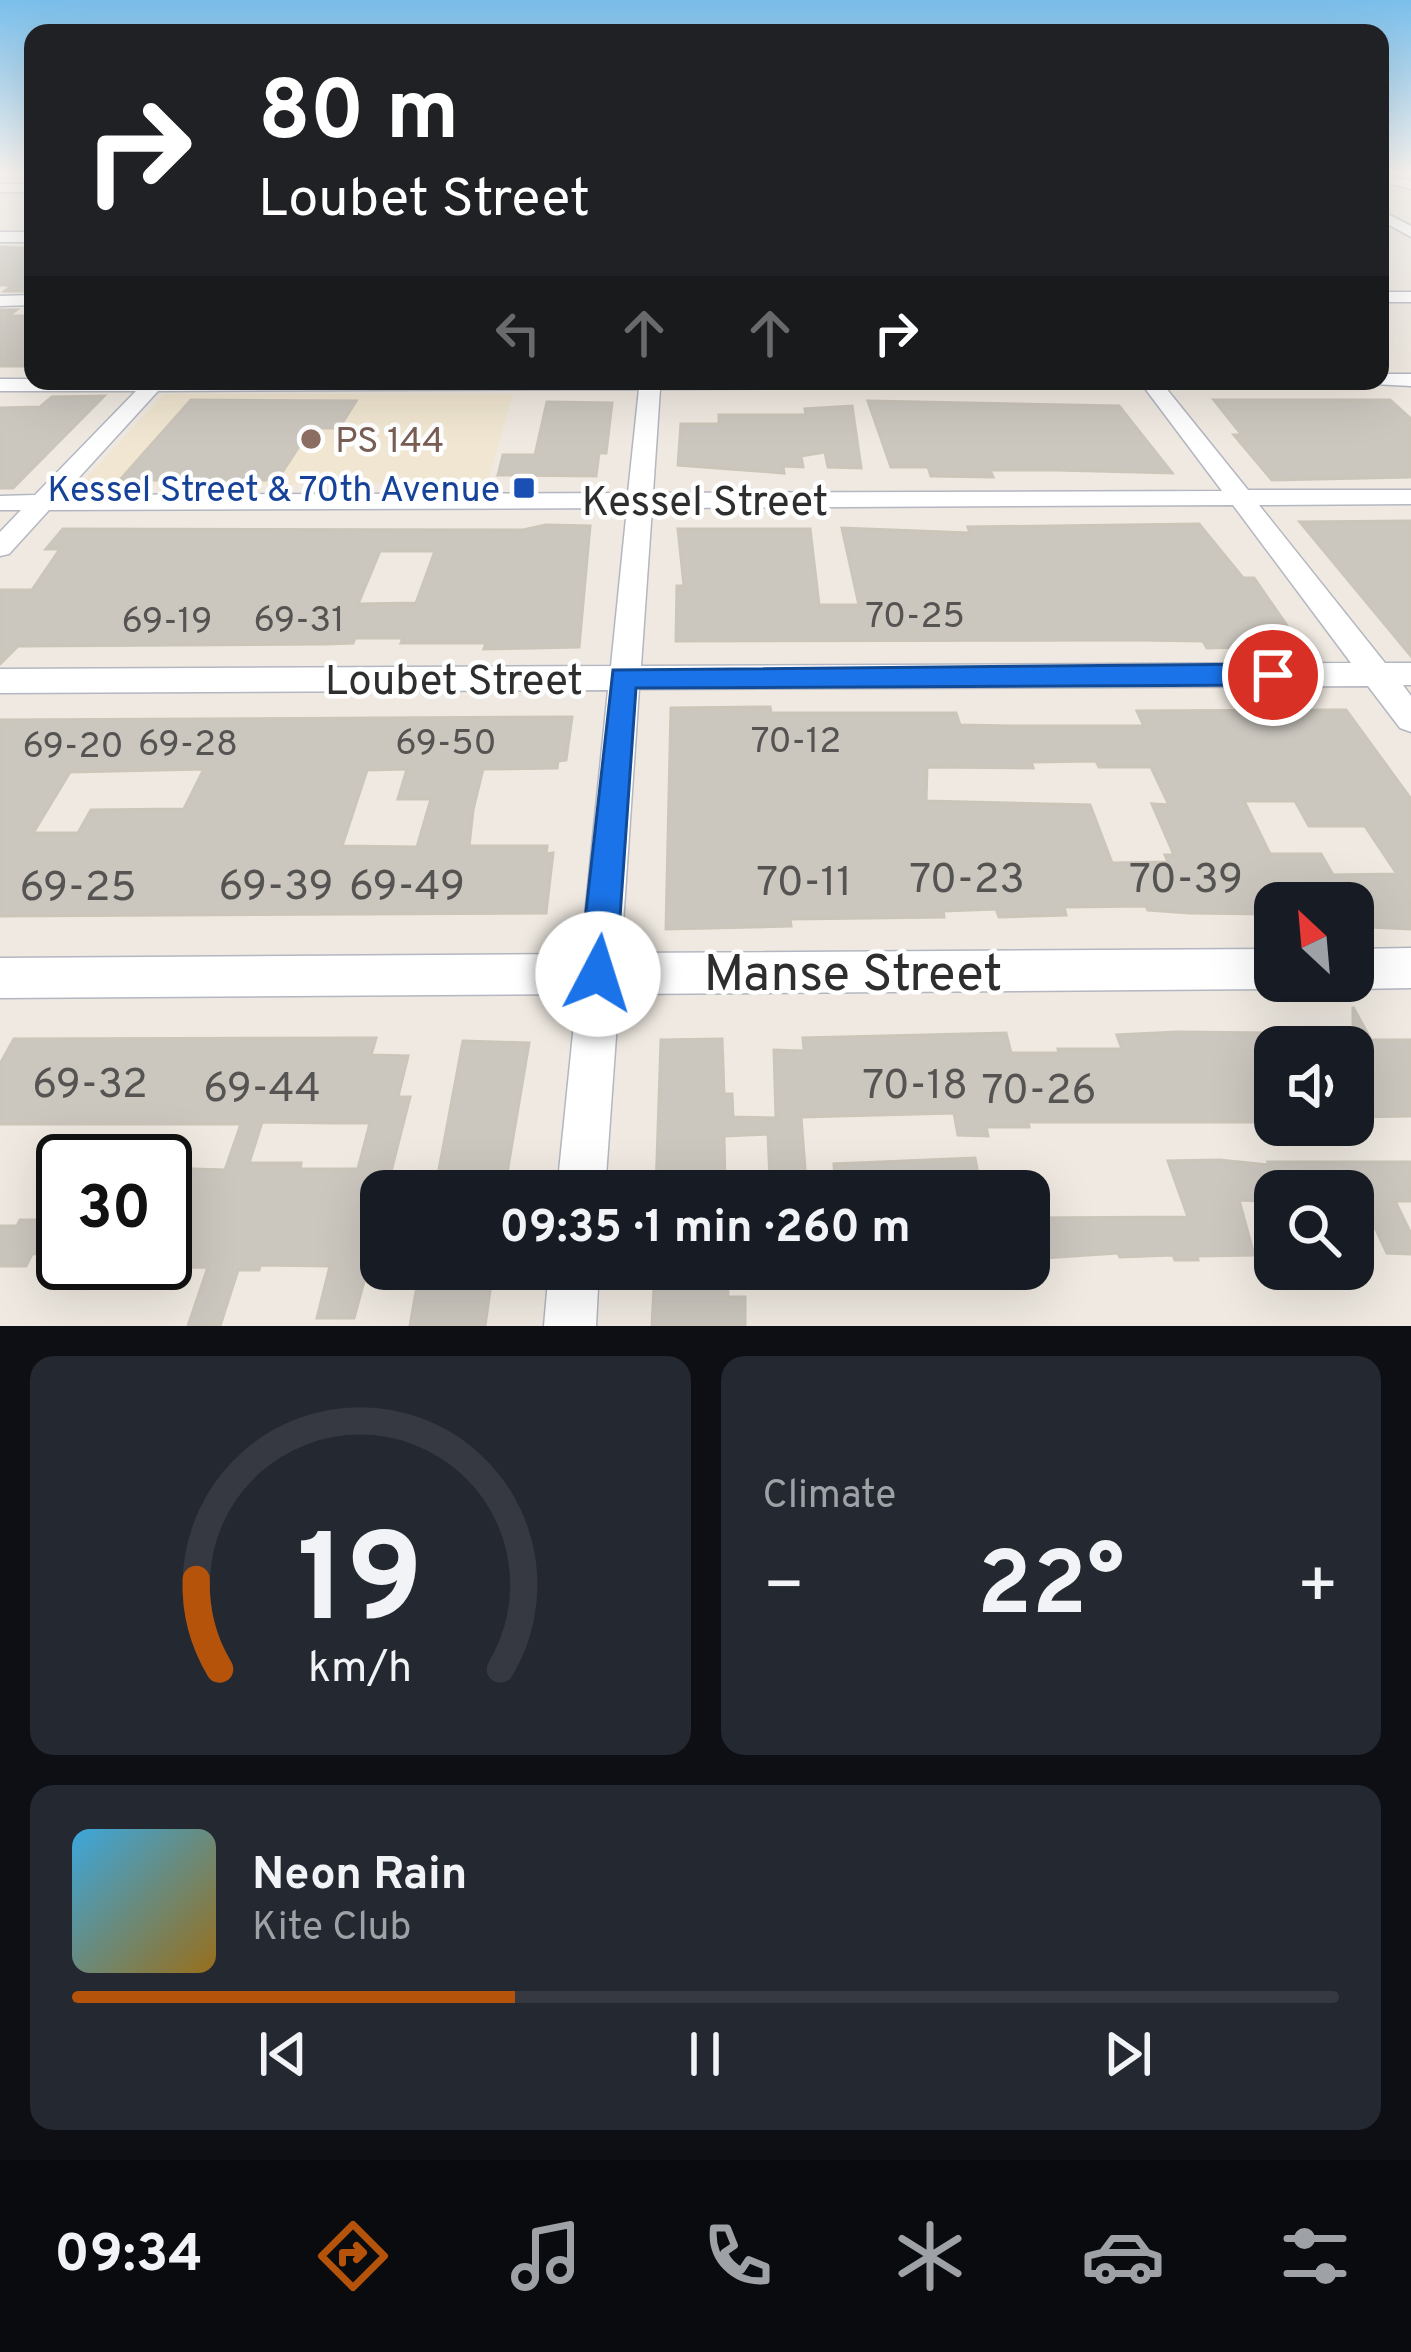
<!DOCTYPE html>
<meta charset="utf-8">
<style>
:root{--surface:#171b24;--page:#242831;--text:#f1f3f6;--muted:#9ea1a6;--line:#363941;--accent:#b45309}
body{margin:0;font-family:Overpass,sans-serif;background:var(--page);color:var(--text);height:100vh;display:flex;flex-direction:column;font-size:45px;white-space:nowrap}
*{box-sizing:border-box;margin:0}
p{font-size:39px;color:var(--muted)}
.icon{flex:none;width:66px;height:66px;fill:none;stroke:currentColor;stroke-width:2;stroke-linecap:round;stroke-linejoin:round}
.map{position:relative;height:1326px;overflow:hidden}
.sheet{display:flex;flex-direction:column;gap:30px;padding:30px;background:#0d0f14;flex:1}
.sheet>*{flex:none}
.banner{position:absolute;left:24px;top:24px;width:1365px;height:366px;border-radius:24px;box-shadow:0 12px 48px #0002;background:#202124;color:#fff;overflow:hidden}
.needle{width:78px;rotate:334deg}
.buttons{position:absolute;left:1254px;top:882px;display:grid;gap:24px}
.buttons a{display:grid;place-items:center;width:120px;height:120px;border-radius:24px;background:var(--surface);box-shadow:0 12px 48px #0002;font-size:60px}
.speed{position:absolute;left:36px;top:1134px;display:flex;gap:24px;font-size:60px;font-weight:700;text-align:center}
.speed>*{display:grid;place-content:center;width:156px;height:156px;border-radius:50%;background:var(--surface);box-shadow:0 12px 48px #0002;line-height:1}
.speed .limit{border:6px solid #111;border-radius:18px;background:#fff;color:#111}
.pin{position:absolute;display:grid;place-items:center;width:102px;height:102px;color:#fff;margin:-51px;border:6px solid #fff;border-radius:50%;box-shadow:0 3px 12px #0007}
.me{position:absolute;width:132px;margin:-66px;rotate:5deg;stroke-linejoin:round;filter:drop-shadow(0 0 9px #0008)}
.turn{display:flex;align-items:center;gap:42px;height:252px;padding:0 36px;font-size:54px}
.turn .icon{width:156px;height:156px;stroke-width:2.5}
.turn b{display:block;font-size:84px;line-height:102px}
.lanes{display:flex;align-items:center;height:114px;padding:0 36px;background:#0003;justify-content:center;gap:60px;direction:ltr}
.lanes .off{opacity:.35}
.big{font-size:90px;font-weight:700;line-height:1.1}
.sheet .card{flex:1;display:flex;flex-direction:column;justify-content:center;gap:18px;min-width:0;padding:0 42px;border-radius:24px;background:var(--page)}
.sheet .dial{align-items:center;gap:0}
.dial svg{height:312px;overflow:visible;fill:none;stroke:var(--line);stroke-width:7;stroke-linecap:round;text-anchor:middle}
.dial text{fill:var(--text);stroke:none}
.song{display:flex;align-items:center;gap:36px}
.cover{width:144px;height:144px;border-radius:18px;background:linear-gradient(135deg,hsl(200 70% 55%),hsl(40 70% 35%))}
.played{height:12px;border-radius:6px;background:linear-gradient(90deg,var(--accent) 35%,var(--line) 35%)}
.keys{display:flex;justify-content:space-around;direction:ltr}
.heat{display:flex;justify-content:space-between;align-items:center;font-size:66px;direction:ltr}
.sheet .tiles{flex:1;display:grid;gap:30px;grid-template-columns:1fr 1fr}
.card:last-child{grid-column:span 2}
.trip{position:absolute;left:360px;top:1170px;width:690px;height:120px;border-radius:24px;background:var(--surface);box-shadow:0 12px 48px #0002;font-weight:700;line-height:120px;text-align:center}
.menu{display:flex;height:192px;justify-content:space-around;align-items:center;background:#090b0e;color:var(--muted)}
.menu .icon{width:84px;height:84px}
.menu .current{color:var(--accent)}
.menu b{font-size:54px;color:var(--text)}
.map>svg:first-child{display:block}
</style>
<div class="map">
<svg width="1411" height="1326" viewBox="0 0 1411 1326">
<rect width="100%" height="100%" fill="#efe9e1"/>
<path fill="#f0e6d1" d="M164 394H513L487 484 80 485Z"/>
<path fill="#cbc7bf" stroke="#cbc5ba" stroke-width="3" fill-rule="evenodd" d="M0 247 33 249V291H5L13 285H0Z
M0 310H16L8 316H33V366H0Z
M104 396 13 488H0V408L40 407 52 397Z
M191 400 356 401 339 428H311L277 480H120Z
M1214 400H1390L1411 419V477L1272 480 1234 435H1242Z
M868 401 1119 406 1172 473 1056 470H990L993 477 931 476 928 467H891Z
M547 402 612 403 606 453H599L596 476 498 475 503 455H535Z
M852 406 861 468 828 467 825 452 801 456 803 467 783 466 784 473 678 465 681 424H719V415H806L805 409Z
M1411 521V656L1300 522Z
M1199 524 1243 578H1254L1301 646 1207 648 1203 641 1140 640 676 641 677 586H684L678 529H810L819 605H859L842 528 970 533 968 527Z
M546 525 590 526 579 647 484 649 486 643H401L403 638H355L353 643 325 644 18 646 0 664V590H32L60 549H46L63 529 523 530ZM380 551H435L416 603 358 604Z
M770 707 771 713H956L960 725 1012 726H1144L1137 711 1346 710 1411 799V929L1369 927 1362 914H1353V903H1265L1271 914 1190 913 1148 910 1146 906 1064 907 1066 915 999 917 996 909 943 911 944 917 790 919 791 926 666 929 671 708ZM1096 761 1099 767H1151L1169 805 1152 804 1174 855H1165L1168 862 1112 863 1090 805 926 801 927 767 1033 768 1031 762ZM1244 801H1295L1309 826H1365L1397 874 1333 875 1321 854H1270Z
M572 717 566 760 558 761 557 768 483 769 473 810 469 846H547L546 854 553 853 546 913 0 916V720ZM204 769 184 809 91 810 78 833H33L70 772ZM407 769 398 799H431L417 847 342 846 367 770Z
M1353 1007 1371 1040H1411V1116L1353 1117Z
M1177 1032 1275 1033V1122H1028L1029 1127H986L988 1136 958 1135 954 1113 801 1117 806 1181H770L768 1134 724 1136 725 1191H656L661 1040 722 1039 724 1094H732L733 1117 776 1118 774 1050 804 1051 803 1038 1006 1033 1011 1053H1059L1058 1049H1122L1117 1035Z
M376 1038 371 1055 408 1056 398 1097H410L386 1191H381V1219L354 1318H317L330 1266 260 1265 259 1270H238L220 1326H188L208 1267 165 1268V1168L225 1170 241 1124H0V1064L14 1039ZM262 1122 337 1123H370L358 1169H300L301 1163H249Z
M463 1041 529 1043 504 1191H435Z
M975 1158 981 1191H836L834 1164Z
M1219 1160 1269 1165 1268 1162H1411V1201H1395L1411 1234V1254L1387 1253 1365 1206H1353V1191H1275V1202L1239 1200 1254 1255 1197 1256 1198 1260H1175L1173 1255 1120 1257 1118 1253 1029 1259V1218L1188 1217 1168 1161Z
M63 1183V1233L54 1253 32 1254 26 1266H0V1226H17L20 1220H46Z
M420 1269H493L485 1326H410Z
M655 1269H727L728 1297H745V1326H652Z"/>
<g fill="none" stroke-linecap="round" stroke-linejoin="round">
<g stroke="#b4b7c1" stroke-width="3">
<path id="street" d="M1380 174 1411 181V189L1380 181Z
M0 184H33V192H0Z
M1380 210 1411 226V237L1380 220Z
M0 232H33V242H0Z
M1380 292H1411V302H1380Z
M33 295V305L0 306V296Z
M1380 374H1411V386L1373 384 1371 381H1380Z
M0 379 1211 381 1201 387H1165L1248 490H1411V504L1259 505 1385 663H1411V685H1403L1411 696V732L1400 728 1368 686 639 689 621 953 1275 949V981H1290L1275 989 619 994 605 1191H557L577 994 0 998V958L581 954 608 690 0 693V669L611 666 627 508 49 510 9 554 0 556V532L21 510H0V496L35 495 136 391H0ZM1144 387 1222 491 653 493 660 389ZM639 389 628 493 63 495 158 391ZM1233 505 1351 663 641 666 652 508Z
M1411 948V988L1353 989 1339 983 1353 981V949Z
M549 1269H599L596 1326H544Z"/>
</g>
<use href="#street" fill="#fff" fill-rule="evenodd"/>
</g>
<linearGradient id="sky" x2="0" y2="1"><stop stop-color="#7abfeb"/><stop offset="0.48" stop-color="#f8f5f2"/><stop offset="1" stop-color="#f8f5f2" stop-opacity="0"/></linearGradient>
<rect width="1411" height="359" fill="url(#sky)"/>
<path fill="#1a73e8" stroke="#114b97" stroke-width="3" d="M1273 664 1287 675 1273 685 636 688 616 974 611 987 598 992 585 987 579 974 613 670Z"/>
<circle fill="#8d6e63" stroke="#fff" stroke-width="4.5" cx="311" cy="439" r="12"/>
<rect fill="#1a4fb4" stroke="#fff" stroke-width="4.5" x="512" y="476" width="24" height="24" rx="6"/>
<g text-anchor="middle" stroke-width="9" stroke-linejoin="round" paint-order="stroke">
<g font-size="36" fill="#785e54" stroke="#fff" text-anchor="start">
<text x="335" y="452">PS 144</text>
</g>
<g font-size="36" fill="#164399" stroke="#fff" text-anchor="end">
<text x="500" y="501">Kessel Street &amp; 70th Avenue</text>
</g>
<g font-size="36" fill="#555452">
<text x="915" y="627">70-25</text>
<text x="299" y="631">69-31</text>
<text x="167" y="632">69-19</text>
<text x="796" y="752">70-12</text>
<text x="446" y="754">69-50</text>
<text x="188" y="755">69-28</text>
<text x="73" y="757">69-20</text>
</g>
<g font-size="42" fill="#2e2e2e" stroke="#fff">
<text x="705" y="515">Kessel Street</text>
<text x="454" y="694">Loubet Street</text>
</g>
<g font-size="42" fill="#555452">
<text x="967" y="892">70-23</text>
<text x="1186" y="892">70-39</text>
<text x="804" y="895">70-11</text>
<text x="276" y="899">69-39</text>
<text x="407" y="899">69-49</text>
<text x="78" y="900">69-25</text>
<text x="90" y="1097">69-32</text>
<text x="915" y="1098">70-18</text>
<text x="262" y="1101">69-44</text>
<text x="1039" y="1103">70-26</text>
</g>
<g font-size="51" fill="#2e2e2e" stroke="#fff">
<text x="853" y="990">Manse Street</text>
</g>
</g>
</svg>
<div class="buttons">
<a><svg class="needle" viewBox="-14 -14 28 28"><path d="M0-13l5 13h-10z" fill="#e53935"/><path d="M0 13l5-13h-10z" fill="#9ea1a6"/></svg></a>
<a><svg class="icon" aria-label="sound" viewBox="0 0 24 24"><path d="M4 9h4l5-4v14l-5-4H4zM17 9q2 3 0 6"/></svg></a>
<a><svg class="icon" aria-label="search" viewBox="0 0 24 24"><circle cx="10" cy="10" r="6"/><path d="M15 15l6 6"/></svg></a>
</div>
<div class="speed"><div class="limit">30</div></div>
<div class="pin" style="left:1273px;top:675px;background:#d93025"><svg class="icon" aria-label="arrive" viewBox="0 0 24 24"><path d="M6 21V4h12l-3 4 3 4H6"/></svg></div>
<svg class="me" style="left:598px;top:974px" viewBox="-20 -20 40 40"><circle r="19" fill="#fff"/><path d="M0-13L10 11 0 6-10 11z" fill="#1a73e8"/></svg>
<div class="trip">09:35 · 1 min · 260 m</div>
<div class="banner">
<div class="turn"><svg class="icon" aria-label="right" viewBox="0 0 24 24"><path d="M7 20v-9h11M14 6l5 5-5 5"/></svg><div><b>80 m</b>Loubet Street</div></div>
<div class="lanes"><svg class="icon off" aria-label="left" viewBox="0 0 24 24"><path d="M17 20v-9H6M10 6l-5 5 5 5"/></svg><svg class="icon off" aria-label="ahead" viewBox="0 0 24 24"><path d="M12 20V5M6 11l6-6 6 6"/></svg><svg class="icon off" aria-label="ahead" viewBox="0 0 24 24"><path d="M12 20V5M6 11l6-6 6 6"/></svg><svg class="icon" aria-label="right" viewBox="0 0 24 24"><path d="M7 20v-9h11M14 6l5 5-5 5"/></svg></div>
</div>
</div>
<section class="sheet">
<div class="tiles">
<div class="card dial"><svg viewBox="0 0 100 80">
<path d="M14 69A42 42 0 1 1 86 69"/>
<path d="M14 69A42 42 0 0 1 8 46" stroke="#b45309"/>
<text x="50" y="56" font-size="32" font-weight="700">19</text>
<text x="50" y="72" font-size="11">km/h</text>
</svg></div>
<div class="card"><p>Climate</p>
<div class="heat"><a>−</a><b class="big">22°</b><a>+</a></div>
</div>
<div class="card">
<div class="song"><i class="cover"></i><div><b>Neon Rain</b><p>Kite Club</p></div></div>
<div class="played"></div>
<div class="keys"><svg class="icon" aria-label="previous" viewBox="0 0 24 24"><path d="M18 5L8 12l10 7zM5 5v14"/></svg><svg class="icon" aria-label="pause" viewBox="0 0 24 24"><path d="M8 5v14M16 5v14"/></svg><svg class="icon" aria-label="next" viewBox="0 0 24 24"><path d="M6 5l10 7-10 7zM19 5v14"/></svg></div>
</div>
</div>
</section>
<nav class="menu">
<b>09:34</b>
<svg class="icon current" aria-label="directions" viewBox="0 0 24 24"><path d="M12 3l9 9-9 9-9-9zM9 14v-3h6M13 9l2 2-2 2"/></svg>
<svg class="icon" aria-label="music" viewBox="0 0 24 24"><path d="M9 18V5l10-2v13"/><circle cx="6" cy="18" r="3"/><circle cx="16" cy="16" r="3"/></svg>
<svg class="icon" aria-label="phone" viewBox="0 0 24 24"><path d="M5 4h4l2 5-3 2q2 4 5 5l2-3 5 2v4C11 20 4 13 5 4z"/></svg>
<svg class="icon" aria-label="climate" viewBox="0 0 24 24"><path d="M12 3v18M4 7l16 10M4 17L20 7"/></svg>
<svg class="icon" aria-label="car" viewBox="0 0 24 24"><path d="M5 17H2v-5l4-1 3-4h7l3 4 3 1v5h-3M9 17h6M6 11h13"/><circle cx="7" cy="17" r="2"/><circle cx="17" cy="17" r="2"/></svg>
<svg class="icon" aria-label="filters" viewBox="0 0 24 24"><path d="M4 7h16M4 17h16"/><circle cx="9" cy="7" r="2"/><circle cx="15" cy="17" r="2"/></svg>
</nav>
